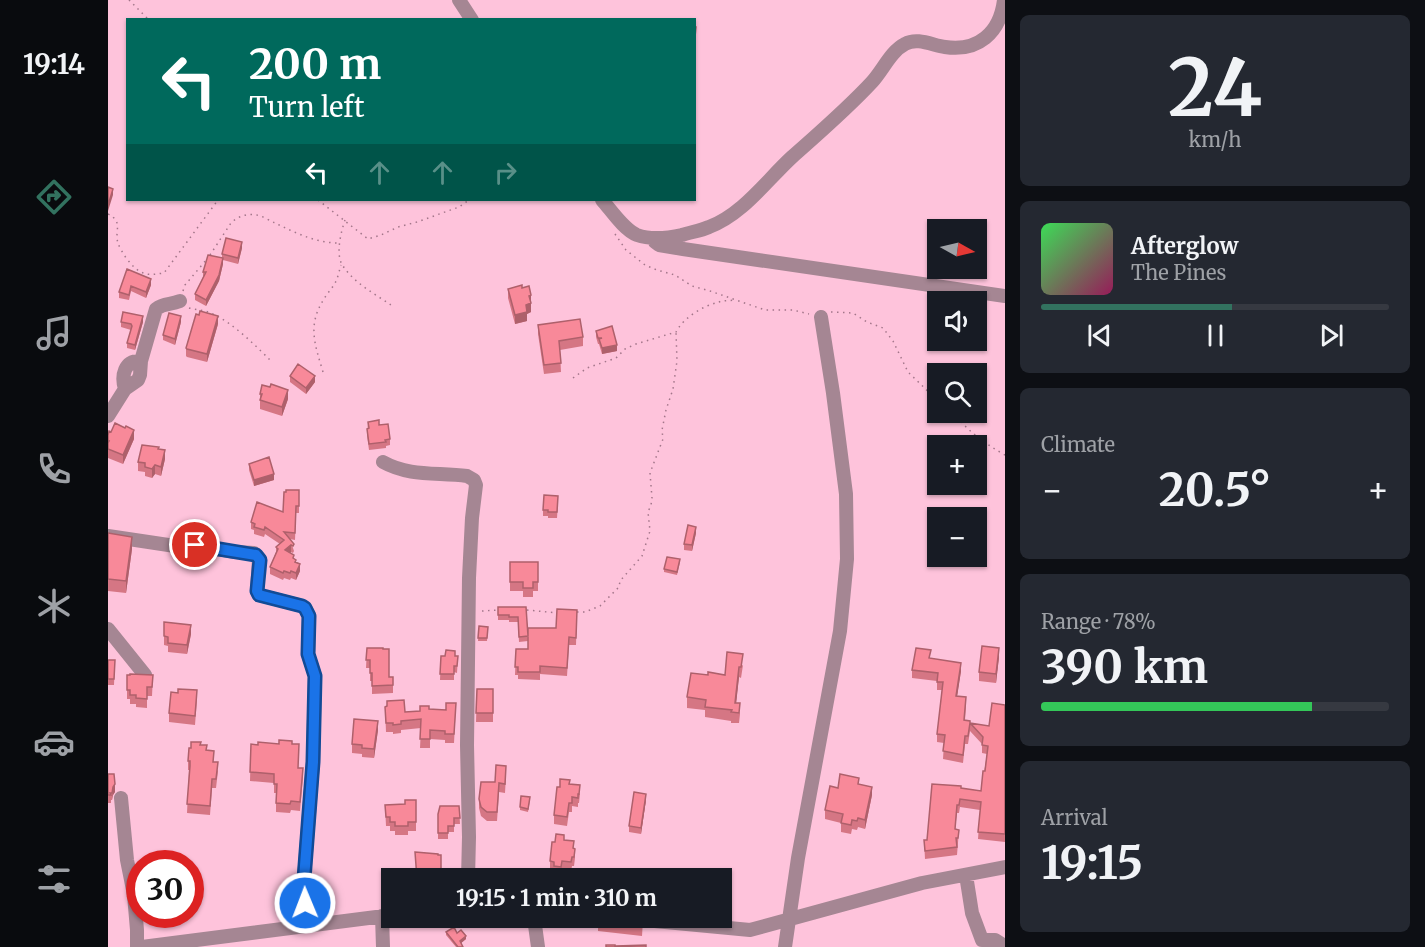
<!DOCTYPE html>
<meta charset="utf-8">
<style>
:root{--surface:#171b24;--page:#242831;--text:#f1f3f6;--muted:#9ea1a6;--line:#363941;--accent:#32725f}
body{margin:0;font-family:Merriweather,serif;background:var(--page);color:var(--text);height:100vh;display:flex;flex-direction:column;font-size:22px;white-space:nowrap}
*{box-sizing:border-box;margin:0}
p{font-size:20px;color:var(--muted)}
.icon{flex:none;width:33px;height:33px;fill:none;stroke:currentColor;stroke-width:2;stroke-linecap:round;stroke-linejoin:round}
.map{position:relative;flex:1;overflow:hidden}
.drawer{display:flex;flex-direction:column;gap:15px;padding:15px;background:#0d0f14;width:420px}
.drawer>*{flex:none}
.banner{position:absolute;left:18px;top:18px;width:570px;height:183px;border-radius:0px;box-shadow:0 2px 4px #0004;background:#00695c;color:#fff;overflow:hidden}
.needle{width:39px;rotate:98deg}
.tools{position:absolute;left:819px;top:219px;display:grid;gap:12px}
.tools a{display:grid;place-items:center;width:60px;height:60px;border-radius:0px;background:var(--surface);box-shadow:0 2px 4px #0004;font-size:30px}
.speed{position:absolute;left:18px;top:850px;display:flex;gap:12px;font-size:30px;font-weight:700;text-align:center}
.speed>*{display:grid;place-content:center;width:78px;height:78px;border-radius:50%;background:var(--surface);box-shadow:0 2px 4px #0004;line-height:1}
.speed .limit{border:9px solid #d22;background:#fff;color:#111}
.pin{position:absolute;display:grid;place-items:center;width:51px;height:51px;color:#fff;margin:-26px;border:3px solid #fff;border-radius:50%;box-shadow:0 2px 6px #0007}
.me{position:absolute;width:66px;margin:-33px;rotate:359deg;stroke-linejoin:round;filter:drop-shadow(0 0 4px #0008)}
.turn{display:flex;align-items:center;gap:21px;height:126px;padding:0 24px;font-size:27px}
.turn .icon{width:78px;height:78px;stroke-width:2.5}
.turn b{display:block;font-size:42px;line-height:51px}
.lanes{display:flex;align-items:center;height:57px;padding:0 24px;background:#0003;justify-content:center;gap:30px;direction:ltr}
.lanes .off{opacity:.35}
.big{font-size:45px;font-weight:700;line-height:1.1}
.drawer .tile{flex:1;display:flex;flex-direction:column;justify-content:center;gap:9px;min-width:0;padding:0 21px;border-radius:9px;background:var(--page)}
.drawer .dial{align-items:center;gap:0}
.dial b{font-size:78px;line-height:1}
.song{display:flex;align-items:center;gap:18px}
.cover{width:72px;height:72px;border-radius:9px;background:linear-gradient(135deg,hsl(130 70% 55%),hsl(330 70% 35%))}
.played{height:6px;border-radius:3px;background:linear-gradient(90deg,var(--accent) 55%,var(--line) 55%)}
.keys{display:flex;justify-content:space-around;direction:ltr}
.heat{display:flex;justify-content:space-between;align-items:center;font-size:33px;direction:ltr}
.charge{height:9px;border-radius:4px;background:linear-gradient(90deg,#34c759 78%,var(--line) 0)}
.trip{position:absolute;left:273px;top:868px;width:351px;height:60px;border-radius:0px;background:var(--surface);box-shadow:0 2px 4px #0004;font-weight:700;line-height:60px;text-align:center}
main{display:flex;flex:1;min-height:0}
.tabs{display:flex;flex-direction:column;width:108px;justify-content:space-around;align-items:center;background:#090b0e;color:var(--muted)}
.tabs .icon{width:42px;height:42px}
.tabs .selected{color:var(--accent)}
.tabs b{font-size:27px;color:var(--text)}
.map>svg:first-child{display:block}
</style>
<main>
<nav class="tabs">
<b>19:14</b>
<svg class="icon selected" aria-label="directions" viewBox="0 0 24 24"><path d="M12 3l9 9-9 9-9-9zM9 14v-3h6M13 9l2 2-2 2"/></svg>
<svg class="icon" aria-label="music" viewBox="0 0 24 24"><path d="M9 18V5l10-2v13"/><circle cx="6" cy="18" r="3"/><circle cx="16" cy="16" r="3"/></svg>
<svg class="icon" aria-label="phone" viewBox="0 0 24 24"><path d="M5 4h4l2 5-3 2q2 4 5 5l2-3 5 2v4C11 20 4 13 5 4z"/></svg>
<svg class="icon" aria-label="climate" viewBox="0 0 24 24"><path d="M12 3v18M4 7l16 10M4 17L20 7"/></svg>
<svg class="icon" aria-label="car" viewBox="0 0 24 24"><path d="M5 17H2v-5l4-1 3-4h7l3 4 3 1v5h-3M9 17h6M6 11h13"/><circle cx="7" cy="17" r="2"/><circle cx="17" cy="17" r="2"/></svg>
<svg class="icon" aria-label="filters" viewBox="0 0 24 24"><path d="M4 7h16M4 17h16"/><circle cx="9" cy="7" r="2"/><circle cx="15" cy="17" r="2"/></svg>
</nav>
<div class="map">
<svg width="897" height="947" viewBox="0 0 897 947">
<rect width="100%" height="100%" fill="#fec3db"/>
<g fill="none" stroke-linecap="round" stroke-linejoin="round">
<path stroke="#a3768a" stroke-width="1.5" stroke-dasharray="1.5 4.5" stroke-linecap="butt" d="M21 0 41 20
M210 200 260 239 273 235 290 227 309 222 351 207 361 200
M0 214C16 222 6 231 10 243 13 252 24 268 33 272 40 276 48 274 56 273L110 200
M237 220C233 232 227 255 235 266 246 283 267 294 283 305
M507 234 518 250 537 265 549 270 567 275 584 286 602 291 657 310H685L701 314
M102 255 123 223C130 216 140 213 149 215 155 216 162 221 167 223 188 233 208 243 231 243
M75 291 77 285 99 259
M81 308C89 310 97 310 105 314 125 323 148 346 164 362
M723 312 745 313 759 322 775 328 785 341 800 372 830 401
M215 372C207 345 199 325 216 299 219 293 224 289 227 283 230 278 231 271 233 265
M465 378 479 368 508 358 517 349 528 344 568 332C576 317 595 306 611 302 616 300 621 301 626 300
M846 412C850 417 854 423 859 428 871 439 883 447 897 455
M419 610 450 613
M374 611 390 610
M469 612H477L492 606 511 587 512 581 534 556 542 531 540 512 543 505 544 498 542 473 555 439 554 430 558 410 565 389 569 361 568 332"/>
<path stroke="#a58693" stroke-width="14" d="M351 0 364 20
M494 200C503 210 516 230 529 235 543 240 560 238 574 235 583 232 592 231 601 227 635 214 658 181 684 157 711 133 739 109 764 82 775 70 783 51 797 44 809 37 824 45 837 47 870 52 892 33 896 0
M547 242 551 245 575 249 897 296
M17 389C13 376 16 360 33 361
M0 416 17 389 30 380 32 375 33 361 48 309C56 303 62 305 72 301
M275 462C302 477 329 472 359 476L366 480 368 485 364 518 361 578 359 745 361 837 360 879
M0 536 67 546 87 545 127 552 146 553 151 559 149 591 151 595 194 606 197 608 201 616 200 654 207 676 205 762 196 879 198 926
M0 629 37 675
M13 798 19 860 26 895 29 930V947
M858 875 864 913 874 940H887L895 945V947
M274 916 275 947
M426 918 430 947
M515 918 642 930 814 883 897 867
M34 947 284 915
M677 947 690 858 732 631 739 559 738 494 725 393 713 317"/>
</g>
<path fill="#d57684" d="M134 248 130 264 115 260V264L111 281 98 306 87 300V294L95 277V272L114 258V254Z
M19 269 43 285 38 298 23 291 21 300 11 298V292Z
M414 288 423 295V312L419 314V321L407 324 400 298V289Z
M13 322H35L27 350 19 348V343L23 330 13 327Z
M73 322 67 345 55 340V335Z
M110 324 99 362 79 357 78 356V348Z
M430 325 475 337V346L452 350 453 372 436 374 430 334Z
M488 331 509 351 494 354 491 344H490L488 337Z
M182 376 207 382 198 394 182 382Z
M152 394 180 399 174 416 152 409Z
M260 422 271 425 282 439V445L278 446V448L261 450 259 435Z
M17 428 26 439 15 464 0 458V435L3 432Z
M51 449 57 459 53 476 47 474 44 478 37 476V472L30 471V462Z
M141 464 166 480 146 486 141 470Z
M191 490V513H188L187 540 182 539 186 551 185 553 183 552 182 553 186 559 192 571 188 580 183 578 182 580 176 578 175 580 162 574V567L168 552V547L172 544 157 534 156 537 146 534V530L143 529V522L175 512Z
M450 502 449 518H440V516H435V510Z
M0 533 24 549 18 593 0 591Z
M588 533 584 551 576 550V544Z
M402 562H430V591H425V597H415V591H402Z
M572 562 569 575 556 572V569Z
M390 607H418L420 641 411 642 410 622H401V620H390Z
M469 610 468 645H461L459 676 432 674V680L410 679V675H407L408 649H420L448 628Z
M56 622 83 634 79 654 60 652V646L56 645Z
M371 626 380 627 379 641H370Z
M259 648 275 649 281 677H285V693L264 694V681H262V668H258Z
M333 656H350L349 673 346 672V680H332Z
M891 657 888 683 871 681V672Z
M823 658 853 671 849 696 858 705 857 720 862 723 881 726 897 705V842L870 839 872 810 852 807 851 813H849L847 829 851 830 849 855 817 859 816 840H819L853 788 873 791 879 754 874 753V744L862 731 860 744H857L855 763 835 759 836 743 829 742V734L834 690H829V681L804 678V670Z
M0 660H7L6 685H0Z
M635 665 633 678 631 677 628 703 632 714 631 723H623V721L597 717V710L579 708V697Z
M19 675H45L44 696H39V708L28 707V704H22V699H19Z
M369 689H385V722H368Z
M89 699 87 725 61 722V713Z
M348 703 346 743H337V740L322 739V748H312L313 728 293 730V733L285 734V732H278L277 707 297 712 312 711 321 709 338 710Z
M270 730 266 758 254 757V754L244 753V744Z
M143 744H184L190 768 195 777 192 811 183 810 182 813 168 812V793H166V783L142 781Z
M92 745 99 750 110 771 108 788H104L102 815 79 813 81 770H80V761Z
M0 774 7 792 5 795 4 800H3V803H0Z
M398 775 397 793 391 792 389 821H379L373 816 371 808V799L387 782Z
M462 784 472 794 471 803H470V807L464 806V812H461L459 826 446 824V815L452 787Z
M751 784 764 795 757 829 750 827 749 830 744 829 743 834 733 832V823L717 819V810L730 788Z
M308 800V831H300V835H287V831H282V826H278L277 805 297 804Z
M422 800 420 812 412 810V807Z
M538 800 533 834 521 832V826Z
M351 806 352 824H346V832H340V839H330V814Z
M456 840 466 849 467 858 466 866H464L463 871 454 870 453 876 446 875V871L442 870V861L447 842Z
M82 887 85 897 84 913H82Z
M535 920 534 936 490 931V922Z
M338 932 349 933 358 939 353 943 355 947H348L338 935Z"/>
<path fill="#ae606b" d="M588 27V39L586 59V47Z
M5 189V195L0 211V205Z
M134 242V248L130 264V258Z
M115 258V264L111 281 98 306V300Z
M43 279V285L38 298V292Z
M423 295V312L419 314V321L407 324V315L418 305 421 296Z
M35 316V322L27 350V345Z
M73 316V322L67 345V339Z
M110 316V324L99 362V354Z
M509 345V351L494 354V348Z
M207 376V382L198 394V388Z
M180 390V399L174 416V407Z
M26 430V439L15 464V455Z
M57 450V459L53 476V467Z
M47 465V474L44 478V469Z
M166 474V480L146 486V480Z
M588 527V533L584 551V545Z
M24 537V549L18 593V581Z
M183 545V552L177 557V550Z
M192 564V571L188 580V573Z
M83 625V634L79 654V645Z
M891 648V657L888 683V674Z
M853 663V671L848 704V696Z
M631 667V677L627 714V703Z
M270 721V730L266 758V749Z
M7 784V792L5 795 4 800 5 787Z
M764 787V795L757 829V820Z
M538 794V800L533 834V828Z
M358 936V939L352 944V941Z"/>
<path fill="#f88999" stroke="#ae606b" stroke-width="1.5" d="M586 27H588L586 47Z
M0 187 5 189 0 205Z
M118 238 134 242 130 258 114 254Z
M100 255 115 258 111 275 98 300 87 294 98 272H95Z
M19 269 43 279 38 292 23 286 21 295 11 292Z
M414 285V288L421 286 423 295 421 296 423 303 418 305 419 312 407 315 400 289Z
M92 311 110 316 99 354 79 349 78 348 88 314 91 315Z
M15 312 35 316 27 345 19 343 24 326 23 324 13 322Z
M61 313 73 316 67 339 55 335Z
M472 319 475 337 451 341 453 363 436 365 430 325Z
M504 326 509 345 494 348 491 339 494 338H490L488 331Z
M190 364 207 376 198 388 182 376Z
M163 384 180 390 174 407 152 400 154 394H152L154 385 162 387Z
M271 420V425L280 424 282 439 277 440 278 442 261 444 259 429 261 428 260 422Z
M7 423 17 428 18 426 26 430 15 455 0 449V443L1 441H0V435L1 431 3 432Z
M34 445 51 447 50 449 57 450 53 467 47 465 44 469 37 467V463L30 462Z
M161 457 166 474 146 480 141 464Z
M178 490H191V506H188L187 533 176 532 186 544 185 546 183 545 177 550 186 555 185 558 188 560 187 562 192 564 188 573 183 571 182 573 176 571 175 573 162 567 170 549 168 547 176 540 157 527 156 530 146 527 147 524 143 522 149 502 175 512 176 492H178Z
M436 495 450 496 449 512H440V510H435Z
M580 525 588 527 584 545 576 544Z
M0 533 24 537 18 581 0 579Z
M559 557 572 559 569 572 556 569Z
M402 562H430V582H425V588H415V582H402Z
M390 607H418L420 636 411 637 410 617H401V615H390Z
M449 609 469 610 468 638 461 637 459 668 432 666V672H410V667H407L408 649H420V628H448Z
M56 622 83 625 79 645 60 643V637L56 636Z
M371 626 380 627 379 638H370Z
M874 646 891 648 888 674 871 672Z
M259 648H275V649H281V677H285V685L264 686V673H262V660H258Z
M808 648 823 650 821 658 853 663 848 696 858 697 856 720 862 721V723L881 726 884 703 897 705V834L870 832 873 802 852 799 851 805H849L847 829 851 830 850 838H848L849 847 817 851 816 840H819L824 784 853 786V788L873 791 875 771H877L880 746 874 745 875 737 862 723 860 736H857L855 755 835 751 837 735 829 734 835 682H829L830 673 804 670Z
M338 650 347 651V656H350L349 666H346V674H332L333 656H337Z
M619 652 635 654 633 667H631L627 703H632L631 713 623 712 624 710 597 707 598 700 579 697 583 673 600 675V672L617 675Z
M0 660H7L6 679H0Z
M22 674 45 675 44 687H39V699L28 698V695H22V690H19V675H22Z
M70 689 89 690 87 716 61 713 63 692 70 693Z
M369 689H385V713H368Z
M296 700 297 712 312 711V706H321V709L338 710V703H348L346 734H337V731L322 730V739H312L313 719 293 721V724L285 725V723H278L277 707 279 706V701Z
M246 719 270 721 266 749 254 748V745L244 744Z
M171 740 184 741V744H191L190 768H195L192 802 183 801 182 804 168 803 169 784H166V774L142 772 143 744 150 745V742L171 744Z
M83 742H93L92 745H99L98 750 106 751 105 762H110L108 779H104L102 806 79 804 82 766V761H80L81 748H83Z
M388 765 398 766 397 784 391 783 389 812H379L373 807 371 799 373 782H387Z
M0 774H6L7 784 5 787 4 793H2L3 795H0Z
M732 774 751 778 750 784 764 787 757 820 750 818 749 821 744 820 743 825 733 823 735 814 717 810 722 786 730 788Z
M452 779 462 780 461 784 472 785 471 794H470V798L464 797V803H461L459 817 446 815 449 787H452Z
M526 792 538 794 533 828 521 826Z
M413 796 422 797 420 809 412 807Z
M297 800H308V822H300V826H287V822H282V817H278L277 805 297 804Z
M332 806H351L352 818H346V826H340V833H330V814Z
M448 834 456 835V840L466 841 465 848 467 849 466 857H464L463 862 454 861 453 867 446 866V862L442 861 444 842H447Z
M307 852 330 854V855H333V879H309Z
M568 875H576V879H568Z
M82 887 85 888 84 904H82Z
M490 918H515L535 920 534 927 490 922Z
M346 927 349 933 353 930 358 936 352 941 355 947H350L338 932Z
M498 945H507V946L538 945V947H498Z"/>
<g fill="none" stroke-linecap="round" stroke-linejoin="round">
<g stroke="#114b97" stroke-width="15">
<path id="route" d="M87 545 148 555 152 560 149 591 151 595 194 606 197 608 201 616 200 654 207 676 205 762 196 879 197 903"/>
</g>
<use href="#route" stroke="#1a73e8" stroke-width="10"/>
</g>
</svg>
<div class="tools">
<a><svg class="needle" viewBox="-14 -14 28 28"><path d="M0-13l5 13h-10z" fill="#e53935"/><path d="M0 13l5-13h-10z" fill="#9ea1a6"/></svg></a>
<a><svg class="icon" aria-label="sound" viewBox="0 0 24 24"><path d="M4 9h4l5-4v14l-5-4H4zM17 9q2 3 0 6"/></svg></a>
<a><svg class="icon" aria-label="search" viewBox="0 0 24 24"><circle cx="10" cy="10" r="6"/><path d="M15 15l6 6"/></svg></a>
<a>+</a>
<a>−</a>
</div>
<div class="speed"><div class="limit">30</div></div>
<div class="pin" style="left:87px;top:545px;background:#d93025"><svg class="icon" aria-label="arrive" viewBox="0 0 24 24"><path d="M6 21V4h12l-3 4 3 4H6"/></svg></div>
<svg class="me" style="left:197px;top:903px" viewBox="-20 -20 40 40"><circle r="17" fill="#1a73e8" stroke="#fff" stroke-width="3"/><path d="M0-11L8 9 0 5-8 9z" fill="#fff"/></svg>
<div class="trip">19:15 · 1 min · 310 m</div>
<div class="banner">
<div class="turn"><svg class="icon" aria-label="left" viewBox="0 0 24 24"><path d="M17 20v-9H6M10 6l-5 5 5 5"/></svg><div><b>200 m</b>Turn left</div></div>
<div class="lanes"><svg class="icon" aria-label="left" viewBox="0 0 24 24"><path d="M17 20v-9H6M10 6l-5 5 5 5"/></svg><svg class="icon off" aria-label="ahead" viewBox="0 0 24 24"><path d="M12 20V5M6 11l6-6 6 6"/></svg><svg class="icon off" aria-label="ahead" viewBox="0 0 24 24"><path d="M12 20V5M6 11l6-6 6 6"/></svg><svg class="icon off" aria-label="right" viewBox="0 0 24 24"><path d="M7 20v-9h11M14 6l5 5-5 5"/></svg></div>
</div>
</div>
<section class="drawer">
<div class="tile dial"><b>24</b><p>km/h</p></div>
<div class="tile">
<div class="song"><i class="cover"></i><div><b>Afterglow</b><p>The Pines</p></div></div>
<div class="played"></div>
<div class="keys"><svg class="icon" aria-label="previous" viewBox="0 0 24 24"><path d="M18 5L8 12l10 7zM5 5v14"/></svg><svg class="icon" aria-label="pause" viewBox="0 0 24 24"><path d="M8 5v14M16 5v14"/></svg><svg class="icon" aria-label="next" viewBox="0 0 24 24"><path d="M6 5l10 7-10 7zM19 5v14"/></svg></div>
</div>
<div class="tile"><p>Climate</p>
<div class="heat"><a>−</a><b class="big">20.5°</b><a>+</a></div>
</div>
<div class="tile"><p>Range · 78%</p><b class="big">390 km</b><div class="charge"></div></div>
<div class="tile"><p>Arrival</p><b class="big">19:15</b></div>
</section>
</main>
